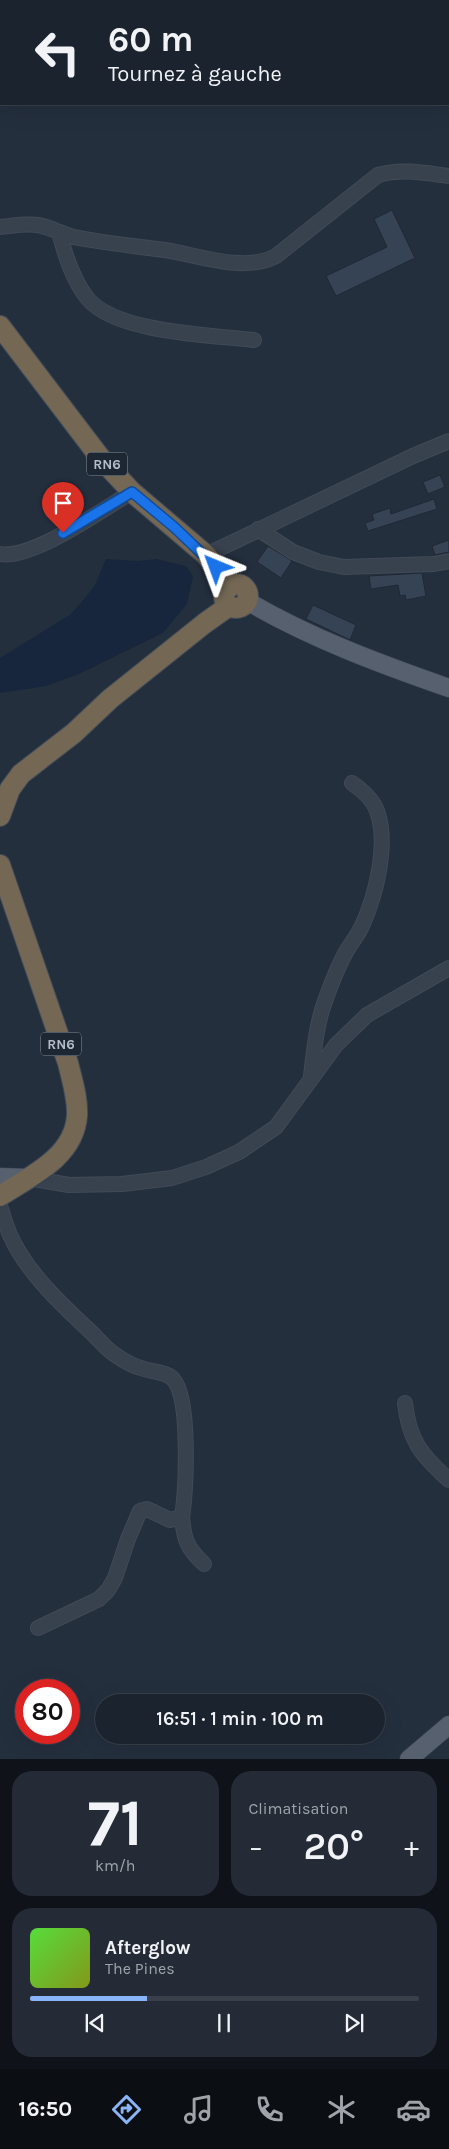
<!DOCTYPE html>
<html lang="fr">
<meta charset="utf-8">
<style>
:root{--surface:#1b232e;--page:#242b36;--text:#f1f3f6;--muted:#a0a4aa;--line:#39404a;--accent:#8ab4f8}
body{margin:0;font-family:Karla,sans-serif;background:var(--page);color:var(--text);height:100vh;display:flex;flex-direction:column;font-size:19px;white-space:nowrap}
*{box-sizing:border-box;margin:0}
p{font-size:16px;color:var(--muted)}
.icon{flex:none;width:28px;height:28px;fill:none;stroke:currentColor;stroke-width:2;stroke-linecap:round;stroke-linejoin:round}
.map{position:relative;height:1759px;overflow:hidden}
.panel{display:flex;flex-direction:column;gap:12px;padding:12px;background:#0f1319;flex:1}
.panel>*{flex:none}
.banner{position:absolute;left:0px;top:0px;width:450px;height:105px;box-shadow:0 5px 20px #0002,0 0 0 1px var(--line);background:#1b232e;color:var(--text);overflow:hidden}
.speed{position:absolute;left:15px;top:1679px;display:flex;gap:10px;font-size:25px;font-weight:700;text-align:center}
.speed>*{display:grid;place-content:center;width:65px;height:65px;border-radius:50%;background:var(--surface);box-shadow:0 5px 20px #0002,0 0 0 1px var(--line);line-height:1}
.speed .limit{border:8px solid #d22;background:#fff;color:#111}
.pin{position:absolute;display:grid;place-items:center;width:42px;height:42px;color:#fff;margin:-51px -21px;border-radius:50% 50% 50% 0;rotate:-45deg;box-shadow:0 0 5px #0007}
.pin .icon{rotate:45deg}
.me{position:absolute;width:55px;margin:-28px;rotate:316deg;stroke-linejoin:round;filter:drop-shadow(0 0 4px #0008)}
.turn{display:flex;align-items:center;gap:18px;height:105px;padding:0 25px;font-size:22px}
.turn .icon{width:65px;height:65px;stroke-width:2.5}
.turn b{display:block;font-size:35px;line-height:42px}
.big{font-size:38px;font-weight:600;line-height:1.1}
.panel .tile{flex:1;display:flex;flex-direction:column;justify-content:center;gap:8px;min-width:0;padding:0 18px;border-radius:20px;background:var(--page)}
.panel .dial{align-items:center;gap:0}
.dial b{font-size:65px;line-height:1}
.song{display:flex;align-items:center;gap:15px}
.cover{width:60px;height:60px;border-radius:8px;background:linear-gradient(135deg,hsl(110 70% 55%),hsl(70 70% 35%))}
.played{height:5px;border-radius:2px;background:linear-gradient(90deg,var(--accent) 30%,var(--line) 30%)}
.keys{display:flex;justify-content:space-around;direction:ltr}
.heat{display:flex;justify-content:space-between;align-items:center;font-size:28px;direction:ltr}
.panel .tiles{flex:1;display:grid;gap:12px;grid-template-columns:1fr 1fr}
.tile:last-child{grid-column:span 2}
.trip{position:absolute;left:95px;top:1694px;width:290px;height:50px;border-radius:25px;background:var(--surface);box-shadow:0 5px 20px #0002,0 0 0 1px var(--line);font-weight:600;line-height:50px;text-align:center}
.dock{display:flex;height:80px;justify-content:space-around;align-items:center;background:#0b0e12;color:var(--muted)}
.dock .icon{width:35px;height:35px}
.dock .active{color:var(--accent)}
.dock b{font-size:22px;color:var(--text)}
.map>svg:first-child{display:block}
</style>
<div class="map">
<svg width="449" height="1759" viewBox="0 0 449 1759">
<rect width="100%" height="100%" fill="#242f3e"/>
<path fill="#17263c" d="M106 559 138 561 156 559 186 566 193 576 187 604 163 633 79 674 46 686 0 693V658L71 614 94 587Z"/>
<path fill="#364354" stroke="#1f2835" d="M392 210 415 258 336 296 326 276 387 247 374 219Z
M440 475 445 487 428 494 423 482Z
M434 499 437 509 368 531 365 523 374 520 372 514 390 508 391 514Z
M449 540V552L435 555 432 546Z
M268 546 292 561 281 578 257 562Z
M422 573 426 596 406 600 405 595 400 596 398 585 371 589 369 576Z
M313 605 356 625 350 640 306 619Z"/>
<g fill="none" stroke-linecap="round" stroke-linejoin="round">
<g stroke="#414a57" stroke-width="16">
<path id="minor" d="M0 227C12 226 25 223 38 225 50 227 62 234 74 237 104 243 135 246 165 250 198 255 244 273 276 256L378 175C402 168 425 173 449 176
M59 232C65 255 73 281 88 299 117 333 211 335 254 340
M258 529 293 552 319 562 344 567 434 564 449 561
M0 554C32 560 103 509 132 492
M206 555 413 456 449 441
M311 1076C314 1052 316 1027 324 1004 330 987 337 968 346 952 351 943 358 935 362 926 376 895 389 844 377 811 373 799 362 790 352 783
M28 1178 69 1185 122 1184 172 1178 206 1167 239 1152 276 1127 336 1045 367 1015 449 968
M0 1206C3 1215 6 1226 10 1235 27 1273 62 1305 92 1333 100 1341 108 1351 117 1356 124 1361 133 1366 141 1368 150 1372 165 1371 173 1379 191 1398 186 1491 182 1517L170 1520 147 1509 140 1511 128 1539 115 1578 108 1590 99 1599 38 1628
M405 1403C409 1441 422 1456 449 1480
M182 1517C184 1540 187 1548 204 1564"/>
</g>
<g stroke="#414a57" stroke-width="19">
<path id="major" d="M247 601C310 638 380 664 449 688
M0 1177 28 1178
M409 1759 449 1725"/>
</g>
<g stroke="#434c59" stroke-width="22">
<path id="highway" d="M0 326 102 460 132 492 206 555 230 587
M224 596a12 12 0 1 1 24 0a12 12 0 1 1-24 0Z
M0 816 10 789 21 774 74 733 110 699 205 623 229 606
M0 865 68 1063C72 1080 78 1098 77 1116 74 1157 31 1176 0 1196"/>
</g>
<use href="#minor" stroke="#38414e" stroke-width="14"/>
<use href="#major" stroke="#56606e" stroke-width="18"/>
<use href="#highway" stroke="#746855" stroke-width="20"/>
</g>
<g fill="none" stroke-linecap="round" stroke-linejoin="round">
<g stroke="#114b97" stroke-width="12">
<path id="route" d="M63 533 132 492 174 527 216 567"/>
</g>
<use href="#route" stroke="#1a73e8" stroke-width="9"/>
</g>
<g text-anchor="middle" stroke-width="5" stroke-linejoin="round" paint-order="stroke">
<g fill="#1d2633" stroke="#878f9c" stroke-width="1">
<rect x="87" y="452.5" width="40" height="23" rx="4"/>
<rect x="41" y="1032.5" width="40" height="23" rx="4"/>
</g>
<g font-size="14" font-weight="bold" fill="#b4bcc9">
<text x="107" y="469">RN6</text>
<text x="61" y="1049">RN6</text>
</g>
</g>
</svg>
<div class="speed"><div class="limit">80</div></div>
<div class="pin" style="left:63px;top:533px;background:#d93025"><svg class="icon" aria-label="arrive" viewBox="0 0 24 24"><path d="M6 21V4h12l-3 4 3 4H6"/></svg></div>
<svg class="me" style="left:216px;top:567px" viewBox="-20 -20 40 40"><path d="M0-17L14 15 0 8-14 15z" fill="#1a73e8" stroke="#fff" stroke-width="4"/></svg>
<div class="trip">16:51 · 1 min · 100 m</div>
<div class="banner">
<div class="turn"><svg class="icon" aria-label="left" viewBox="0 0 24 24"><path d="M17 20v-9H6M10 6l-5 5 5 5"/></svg><div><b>60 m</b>Tournez à gauche</div></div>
</div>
</div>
<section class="panel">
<div class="tiles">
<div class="tile dial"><b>71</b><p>km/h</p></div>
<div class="tile"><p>Climatisation</p>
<div class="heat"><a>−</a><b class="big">20°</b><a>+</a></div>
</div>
<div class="tile">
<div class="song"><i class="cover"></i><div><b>Afterglow</b><p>The Pines</p></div></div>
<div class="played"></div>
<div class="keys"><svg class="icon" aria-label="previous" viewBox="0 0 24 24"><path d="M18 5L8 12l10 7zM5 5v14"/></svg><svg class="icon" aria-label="pause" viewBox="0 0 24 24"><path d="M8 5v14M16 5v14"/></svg><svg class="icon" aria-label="next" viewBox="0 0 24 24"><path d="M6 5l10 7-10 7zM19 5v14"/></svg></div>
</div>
</div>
</section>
<nav class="dock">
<b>16:50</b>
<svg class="icon active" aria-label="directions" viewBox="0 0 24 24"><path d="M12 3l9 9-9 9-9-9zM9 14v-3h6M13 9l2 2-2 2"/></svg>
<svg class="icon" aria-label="music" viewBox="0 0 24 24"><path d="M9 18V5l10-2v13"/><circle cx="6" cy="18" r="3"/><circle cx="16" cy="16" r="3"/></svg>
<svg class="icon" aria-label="phone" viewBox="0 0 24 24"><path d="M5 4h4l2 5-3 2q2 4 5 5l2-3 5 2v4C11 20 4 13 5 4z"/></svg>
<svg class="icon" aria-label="climate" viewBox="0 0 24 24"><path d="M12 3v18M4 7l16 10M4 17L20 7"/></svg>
<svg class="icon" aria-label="car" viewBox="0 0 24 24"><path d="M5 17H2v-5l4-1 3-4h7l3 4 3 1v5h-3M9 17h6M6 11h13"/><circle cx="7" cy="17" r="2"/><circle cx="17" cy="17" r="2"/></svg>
</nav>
